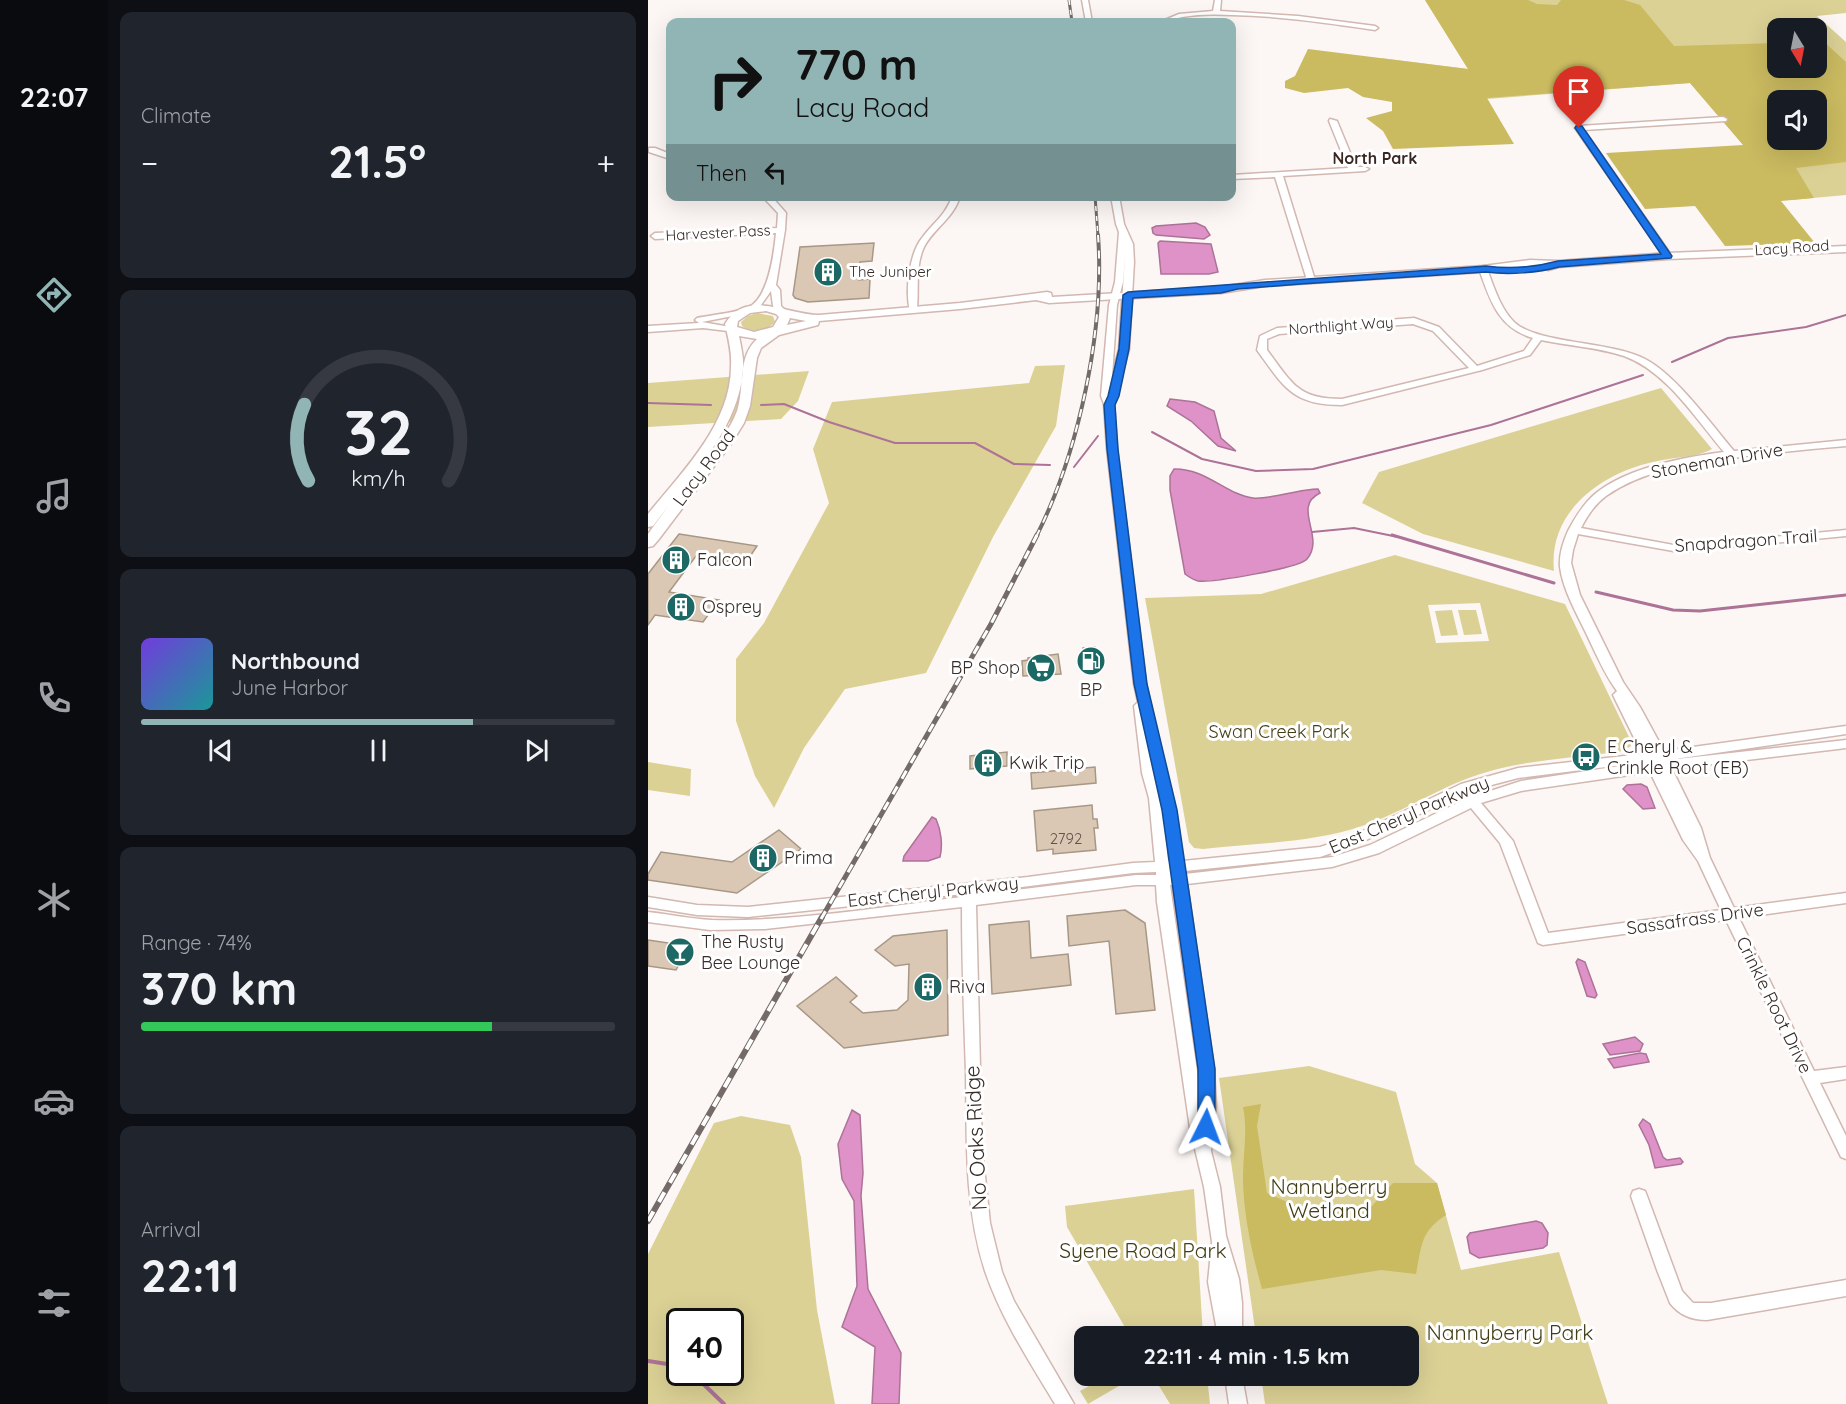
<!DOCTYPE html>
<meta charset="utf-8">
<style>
:root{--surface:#171b24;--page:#20242c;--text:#f1f3f6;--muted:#9ea1a6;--line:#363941;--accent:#91b4b5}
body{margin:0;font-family:Quicksand,sans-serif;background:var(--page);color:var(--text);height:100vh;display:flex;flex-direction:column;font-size:22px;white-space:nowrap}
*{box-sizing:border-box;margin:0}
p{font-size:20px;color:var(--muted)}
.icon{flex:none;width:33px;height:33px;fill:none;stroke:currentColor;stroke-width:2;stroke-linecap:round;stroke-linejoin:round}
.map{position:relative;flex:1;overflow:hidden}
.side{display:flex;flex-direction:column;gap:12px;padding:12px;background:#0d0f14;width:540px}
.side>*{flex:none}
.top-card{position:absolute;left:18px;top:18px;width:570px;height:183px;border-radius:12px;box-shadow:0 6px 24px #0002;background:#91b4b5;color:#111;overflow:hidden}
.needle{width:39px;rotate:170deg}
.fabs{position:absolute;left:1119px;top:18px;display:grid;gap:12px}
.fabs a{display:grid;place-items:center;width:60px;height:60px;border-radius:12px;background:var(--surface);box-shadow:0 6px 24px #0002;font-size:30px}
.speed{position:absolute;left:18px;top:1308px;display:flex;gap:12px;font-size:30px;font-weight:700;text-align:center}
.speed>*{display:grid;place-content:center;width:78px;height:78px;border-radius:50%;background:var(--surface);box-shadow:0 6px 24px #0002;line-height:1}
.speed .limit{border:3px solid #111;border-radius:9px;background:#fff;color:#111}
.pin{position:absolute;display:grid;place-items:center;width:51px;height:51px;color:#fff;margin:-62px -26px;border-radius:50% 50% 50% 0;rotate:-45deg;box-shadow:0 0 6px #0007}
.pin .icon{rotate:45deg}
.me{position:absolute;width:66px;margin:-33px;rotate:3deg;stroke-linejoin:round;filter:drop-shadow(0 0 4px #0008)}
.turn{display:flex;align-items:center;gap:21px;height:126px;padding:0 30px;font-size:27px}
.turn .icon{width:78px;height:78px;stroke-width:2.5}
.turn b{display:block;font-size:42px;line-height:51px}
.then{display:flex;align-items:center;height:57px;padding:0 30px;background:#0003;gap:12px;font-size:22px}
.big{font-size:45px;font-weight:700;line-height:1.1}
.side .tile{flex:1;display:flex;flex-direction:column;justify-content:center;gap:9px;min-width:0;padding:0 21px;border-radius:12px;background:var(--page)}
.side .dial{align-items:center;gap:0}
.dial svg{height:156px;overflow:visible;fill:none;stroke:var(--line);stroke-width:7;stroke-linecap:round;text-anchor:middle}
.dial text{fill:var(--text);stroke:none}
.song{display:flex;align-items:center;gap:18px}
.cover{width:72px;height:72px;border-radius:9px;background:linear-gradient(135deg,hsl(260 70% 55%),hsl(180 70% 35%))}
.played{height:6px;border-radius:3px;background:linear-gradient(90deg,var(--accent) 70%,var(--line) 70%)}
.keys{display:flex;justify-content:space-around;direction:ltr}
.heat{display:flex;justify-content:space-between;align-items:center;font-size:33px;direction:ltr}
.charge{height:9px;border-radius:4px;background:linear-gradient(90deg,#34c759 74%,var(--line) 0)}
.trip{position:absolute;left:426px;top:1326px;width:345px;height:60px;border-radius:12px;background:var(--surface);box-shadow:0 6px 24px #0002;font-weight:700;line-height:60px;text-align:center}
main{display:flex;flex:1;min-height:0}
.menu{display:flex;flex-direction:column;width:108px;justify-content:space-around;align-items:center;background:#090b0e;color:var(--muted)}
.menu .icon{width:42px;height:42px}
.menu .on{color:var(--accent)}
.menu b{font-size:27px;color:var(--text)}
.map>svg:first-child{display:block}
</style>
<main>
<nav class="menu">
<b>22:07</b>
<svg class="icon on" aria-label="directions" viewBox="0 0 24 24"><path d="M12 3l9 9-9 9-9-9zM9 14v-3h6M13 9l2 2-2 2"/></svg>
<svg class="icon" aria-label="music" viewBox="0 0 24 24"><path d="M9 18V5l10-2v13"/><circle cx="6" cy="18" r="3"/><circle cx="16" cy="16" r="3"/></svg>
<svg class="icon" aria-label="phone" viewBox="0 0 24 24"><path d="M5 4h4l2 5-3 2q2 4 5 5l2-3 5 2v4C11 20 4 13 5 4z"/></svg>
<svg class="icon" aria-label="climate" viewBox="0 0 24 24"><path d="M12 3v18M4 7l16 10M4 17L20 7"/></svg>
<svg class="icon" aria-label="car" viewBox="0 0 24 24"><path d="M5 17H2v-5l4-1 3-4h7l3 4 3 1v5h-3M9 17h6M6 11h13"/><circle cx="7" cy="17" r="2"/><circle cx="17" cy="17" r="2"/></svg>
<svg class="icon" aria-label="filters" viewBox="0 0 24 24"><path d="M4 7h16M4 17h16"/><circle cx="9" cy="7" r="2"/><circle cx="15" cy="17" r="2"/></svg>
</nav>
<section class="side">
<div class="tile"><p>Climate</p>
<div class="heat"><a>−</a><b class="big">21.5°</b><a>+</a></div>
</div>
<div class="tile dial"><svg viewBox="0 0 100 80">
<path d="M14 69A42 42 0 1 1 86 69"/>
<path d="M14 69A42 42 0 0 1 12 30" stroke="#91b4b5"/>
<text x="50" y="56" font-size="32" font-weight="700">32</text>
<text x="50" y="72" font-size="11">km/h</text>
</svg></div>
<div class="tile">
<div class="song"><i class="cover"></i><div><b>Northbound</b><p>June Harbor</p></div></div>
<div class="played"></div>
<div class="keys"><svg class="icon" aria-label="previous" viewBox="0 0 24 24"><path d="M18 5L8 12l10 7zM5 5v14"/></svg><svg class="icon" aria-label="pause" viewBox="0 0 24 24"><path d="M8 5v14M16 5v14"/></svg><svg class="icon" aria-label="next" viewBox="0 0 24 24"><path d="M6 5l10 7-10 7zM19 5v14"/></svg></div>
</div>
<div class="tile"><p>Range · 74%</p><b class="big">370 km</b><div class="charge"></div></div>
<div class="tile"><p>Arrival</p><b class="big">22:11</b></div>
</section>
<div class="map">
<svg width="1198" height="1404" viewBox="0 0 1198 1404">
<rect width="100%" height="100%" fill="#fcf7f5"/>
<path fill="#dbd195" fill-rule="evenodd" d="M777 0H1198V13L1169 16 1198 42V195L1143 200 1042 83 839 99 732 58 820 69ZM1130 28H1168V68H1130ZM1130 100H1168V140H1130Z
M109 313 125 316 127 322C119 331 104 334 94 326L93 322 100 316Z
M417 365 408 426 345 537 278 673 197 689 156 748 126 808 107 776 88 721V659L116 623 181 503 165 449 184 402 381 383 387 366Z
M161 371 150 401 133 419 0 427V383Z
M1013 388 1064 449C1048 458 1023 457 1005 462 952 474 900 512 906 571L775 534 714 503 731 472Z
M747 555 917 604 982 739 983 746 975 751C930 758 883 759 839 772 795 784 757 812 714 826 664 843 607 843 555 849L546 848 541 842 497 598 613 594ZM832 603 841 641 788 643 780 605Z
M804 610 810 635 793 636 787 611Z
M810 610H828L834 634 816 635Z
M0 762 43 769 42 796 0 790Z
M661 1066 748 1092 767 1164 789 1183 813 1270 911 1252 960 1404H617L613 1376H760V1336H608L571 1078Z
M93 1116 142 1125 153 1157 169 1310 187 1404H0V1254L66 1123ZM32 1322H82V1372H32Z
M546 1189 555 1336H482L419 1227 417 1206Z
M459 1376H488L440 1404 432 1391Z
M505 1376H559L562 1404H522Z"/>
<path fill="#caba60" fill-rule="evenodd" d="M777 0H880L889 4 909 5 913 0H976L992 5 1026 46 1129 43 1130 68H1168L1169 40H1174L1198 62V162L1148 168 1166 198 1133 201 1167 243 1077 246 1047 206 997 209 958 153 1095 145 1042 83 839 98 866 144 745 149 735 131 718 118 744 111V102L715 97 700 88 656 93 637 88V81L647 76 660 49 820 69ZM1130 100H1168V140H1130Z
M613 1104 609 1126 619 1193 668 1215 724 1206 745 1183H789L798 1215C772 1232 774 1245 768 1274L733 1270 614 1289C604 1254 595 1213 595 1177 595 1153 600 1131 595 1107Z"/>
<path fill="#de92c7" stroke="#ac7397" stroke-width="1.5" d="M548 223 557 227 562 235 556 239 508 235 505 233 504 228 508 226Z
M512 241 563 244 570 272 561 274H513L510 243Z
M522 399 547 402 566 411 573 438 588 451 570 446 543 421 519 406Z
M526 469C557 468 579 495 605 498 620 500 651 489 670 489L672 493C643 507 678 537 659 559 652 568 562 583 550 581 545 580 541 577 537 574L522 490V476Z
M993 784 999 787 1007 808 995 809 975 789 979 785Z
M284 817 288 819C293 830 295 845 292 857L280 861H255L256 856Z
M930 959 937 962 949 995 947 998 939 996 928 962Z
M987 1037 995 1044 992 1051 962 1055 955 1044Z
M992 1053 998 1054 1001 1062 966 1068 960 1059Z
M204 1110 212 1115 215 1173 213 1196 220 1289 253 1353 251 1404H224L227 1347 194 1327 209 1286 206 1201 194 1179 190 1144Z
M995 1119 1002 1124 1015 1157 1019 1160 1032 1158 1035 1162 1033 1164 1007 1168 1001 1145 991 1125Z
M888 1221 894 1223 900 1233 899 1245 895 1248 831 1258 822 1253 819 1237 822 1233Z"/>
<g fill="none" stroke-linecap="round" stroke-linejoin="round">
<path stroke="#ac7397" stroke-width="2" d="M1024 362 1080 338 1158 327 1198 315
M0 403 63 405
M113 405 136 404 181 422 247 443H327L366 464 402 465
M504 432 554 459 608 471 665 469 843 425 995 375
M426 467 450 436
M664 532 706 528 750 537"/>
<path stroke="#ac7397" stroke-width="3" d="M744 535 906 583
M948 592 1025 610 1052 611 1198 595"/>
<path stroke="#ac7397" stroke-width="4" d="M0 1361 32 1366
M43 1372 76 1404"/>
</g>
<path fill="#dac8b5" stroke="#a79785" stroke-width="1.5" d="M226 243 224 261 212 262 211 280 222 279 221 298 160 302 147 298 145 295 152 247Z
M31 534 109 546 97 564 48 556 21 592 71 600 55 622 7 615 0 625V574Z
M447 647 450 673 438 674 435 648Z
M410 654 413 674 375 676 374 661 380 660V658Z
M359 752V766L322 769V756Z
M447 767 448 783 384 789 383 773Z
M444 805 445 819H449L450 828H446L448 850 405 854V849L389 851 386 811Z
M131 830 153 849 89 893 0 880V874L13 852 84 862Z
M477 910 497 923 507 1010 468 1014 461 941 421 946 419 916Z
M381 921 383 958 420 954 423 985 344 994 341 925Z
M299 930 300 1035 196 1048 149 1006 188 977 209 996 202 1002 215 1013 249 1010 260 1000 261 964 247 966 227 950 245 936Z
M0 940 41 946 28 970 0 966Z"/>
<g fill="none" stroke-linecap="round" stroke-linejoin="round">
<g stroke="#d2b8b0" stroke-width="3">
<path id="minor" d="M434 0H440L444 22H438Z
M567 0H573L572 11 650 16 727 26 730 28 727 30C680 23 632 16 584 15 568 14 550 14 534 17 525 19 520 23 512 22L531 14 565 11Z
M1075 117 1079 119 1078 121 936 130 1024 256 1017 258 927 128 931 126Z
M682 119 689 121 708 167H717L721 169 717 171 635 176 667 280 663 283 659 280 627 177 584 179V175L700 168 681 121Z
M1 148H7L22 154V159L1 152Z
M114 196H123L138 213 137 230 128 285 132 290 133 306 139 312 137 314H131L125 306 123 291 113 305 105 312 54 322 88 328V332L55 328 0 332V326L51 323 47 320 49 318C63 315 87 313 99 308 121 299 126 253 128 233L7 239 3 236 7 233 129 228 130 213Z
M304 196H312C306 218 286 228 276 247 267 266 271 289 269 309L268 311H262C257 292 261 254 274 238 284 224 299 214 304 196Z
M463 196H471L476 224 485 244 486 262 481 349 466 404 469 449 498 684 527 810 535 861 672 847 700 838 813 784 870 768 994 754 965 695 969 691C957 675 948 654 939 635 929 614 915 590 912 567 911 555 915 542 920 531 927 518 935 504 947 494 978 468 1036 457 1076 452 1048 419 1018 371 976 356 949 347 921 346 893 340L882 355 834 370 694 405C644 405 636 387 609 350L612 336 629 328 766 318 791 327 829 366 876 351 885 338C850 328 842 300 831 269L835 266 839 269C846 287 852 308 866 322 889 344 963 341 997 359 1027 374 1063 424 1086 451L1198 440V446C1160 449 1122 453 1084 458 1041 464 995 470 958 496 947 504 939 516 933 528L1031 546 1198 530V536L1031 552 930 534 925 550 923 563 932 595 975 682 992 707 1016 751 1198 726V734L1020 760 1198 740V748L1024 769 1053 828 1062 858 1086 908 1198 893V903L1091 918 1166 1071 1198 1067V1079L1172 1083 1198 1136V1159L1193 1157 1078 920 895 945 890 943 852 843 823 808 731 853 684 867 539 884 566 1069 568 1106 563 1151 572 1187 578 1236 591 1279 594 1303V1336H570L560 1282 564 1242 556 1187 542 1128 509 902 508 885H488L328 905 334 1148 342 1223 354 1272 366 1301 426 1404H407C381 1361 353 1318 337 1271 316 1206 319 1139 318 1072 316 1017 314 962 314 907L117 929 62 930 0 922V912C21 914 43 919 64 920 144 922 234 907 314 897L315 894 100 917 49 915 0 907V897L49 905 100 907 380 877 485 863 507 862 501 798 494 773 486 706 490 702 486 684 459 449 456 404 453 396 461 305 467 282 471 232 468 224ZM477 256 471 349 464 376 469 305 475 282ZM765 324 785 331 821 368 694 399C649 399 644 383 619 350V339L631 334ZM998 762 873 781 827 796 821 791 870 778ZM1002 772 1035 840 1050 861 1073 910 900 933 865 841 833 803 873 791ZM815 793 814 796 816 800 722 845 684 857 537 874V871L672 857 710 844ZM518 833 522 861H520ZM508 872V875H488L328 895 327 893 485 873ZM522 885H525L552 1069V1092Z
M991 1189 997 1191 999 1196 1034 1291 1045 1303H1063L1198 1280V1296L1059 1320C1044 1320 1031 1315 1022 1303L1009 1270 983 1196 985 1191Z
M577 1376H594L599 1404H581Z"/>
</g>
<g stroke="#d2b8b0" stroke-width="3">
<path id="major" d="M1198 246V252L1020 259 911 267 900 270 895 266H882L835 272 617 286 573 293 401 303 388 300 312 309 171 321 170 325 131 335 113 348 109 358 102 406 96 423 83 444 11 539 5 546 0 547V534L21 505 5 526 0 527V514C34 472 83 424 83 366 84 352 80 337 77 324 98 288 140 315 171 315L312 303 399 292 403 293 404 297 573 287 617 280 835 266 882 260 910 261 1020 253ZM118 311 128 314 131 317 125 327 106 332 89 327 90 321 102 313ZM142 318 158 321 139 325ZM91 336 109 339C89 357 97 387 89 411 82 430 68 446 55 462 75 435 93 403 95 369 96 358 93 347 91 336Z"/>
</g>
<use href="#minor" fill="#fff" fill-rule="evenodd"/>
<use href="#major" fill="#fff" fill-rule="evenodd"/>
<g stroke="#746b68" stroke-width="3">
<path id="rail-far3" d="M421 0 424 22
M447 196 450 236"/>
</g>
<g stroke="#746b68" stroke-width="4">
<path id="rail-far2" d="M388 537C431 452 457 329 450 235"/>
</g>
<g stroke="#746b68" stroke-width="5">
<path id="rail-far1" d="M173 919 343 624 389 535"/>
</g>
<g stroke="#746b68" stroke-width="6">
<path id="rail" d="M0 1221 174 917"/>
</g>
<use href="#rail-far3" stroke="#fff" stroke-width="1.5" stroke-dasharray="5" stroke-linecap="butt"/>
<use href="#rail-far2" stroke="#fff" stroke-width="2" stroke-dasharray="8" stroke-linecap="butt"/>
<use href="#rail-far1" stroke="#fff" stroke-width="3" stroke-dasharray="9" stroke-linecap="butt"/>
<use href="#rail" stroke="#fff" stroke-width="4" stroke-dasharray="11" stroke-linecap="butt"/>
</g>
<path fill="#1a73e8" stroke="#114b97" stroke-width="1.5" d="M928 126H934L1024 256 1023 258 911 267C889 273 860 275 838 272L653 284 590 289 573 293 485 298 481 349 471 396 467 405 470 449 499 684 529 810 567 1069V1127L565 1132 558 1134 552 1132 550 1127V1069L514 810 486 684 459 449 456 405 460 396 471 349 475 295 480 292 838 266C861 269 888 267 910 261L1013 254 927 128Z"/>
<defs>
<g id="building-disc" transform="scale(1.5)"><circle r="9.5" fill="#1c6865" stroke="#fff"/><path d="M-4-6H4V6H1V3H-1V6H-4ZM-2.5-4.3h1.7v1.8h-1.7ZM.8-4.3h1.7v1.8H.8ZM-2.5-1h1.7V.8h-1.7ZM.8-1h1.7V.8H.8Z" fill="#fff"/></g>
<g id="fuel-disc" transform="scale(1.5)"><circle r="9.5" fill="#1c6865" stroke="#fff"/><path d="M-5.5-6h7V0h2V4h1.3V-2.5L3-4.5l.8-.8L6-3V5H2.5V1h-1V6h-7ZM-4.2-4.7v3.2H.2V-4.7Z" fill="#fff"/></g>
<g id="supermarket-disc" transform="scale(1.5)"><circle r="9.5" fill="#1c6865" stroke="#fff"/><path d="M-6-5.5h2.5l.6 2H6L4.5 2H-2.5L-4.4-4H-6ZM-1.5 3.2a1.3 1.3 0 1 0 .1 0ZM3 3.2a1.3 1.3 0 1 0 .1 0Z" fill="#fff"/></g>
<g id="bus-disc" transform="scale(1.5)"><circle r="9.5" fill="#1c6865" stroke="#fff"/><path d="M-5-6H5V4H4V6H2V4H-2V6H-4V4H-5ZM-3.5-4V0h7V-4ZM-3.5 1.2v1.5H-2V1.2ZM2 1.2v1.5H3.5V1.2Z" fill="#fff"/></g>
<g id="bar-disc" transform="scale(1.5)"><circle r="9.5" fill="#1c6865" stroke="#fff"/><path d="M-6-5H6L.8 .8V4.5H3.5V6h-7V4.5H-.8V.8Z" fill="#fff"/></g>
</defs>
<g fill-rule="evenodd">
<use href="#building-disc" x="180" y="272"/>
<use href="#building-disc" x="28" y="560"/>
<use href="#building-disc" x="33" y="607"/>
<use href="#fuel-disc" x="443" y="661"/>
<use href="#supermarket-disc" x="393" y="668"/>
<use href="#bus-disc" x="938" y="757"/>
<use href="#building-disc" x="340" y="763"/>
<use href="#building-disc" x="115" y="858"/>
<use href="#bar-disc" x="32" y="952"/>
<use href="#building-disc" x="280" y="987"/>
</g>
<g text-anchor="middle" stroke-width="6" stroke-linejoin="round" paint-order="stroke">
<g font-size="15" fill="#362c28" stroke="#fff">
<text transform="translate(70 233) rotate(-3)" y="5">Harvester Pass</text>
<text transform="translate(1144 248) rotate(-4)" y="5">Lacy Road</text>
<text transform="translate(693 326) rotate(-4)" y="5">Northlight Way</text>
</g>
<g font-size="15" fill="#362c28" stroke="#fff" text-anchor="start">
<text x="201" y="277">The Juniper</text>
</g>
<g font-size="15" fill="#5f534b">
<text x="418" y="844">2792</text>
</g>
<g font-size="16" font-weight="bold" fill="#3b2721" stroke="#fff">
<text x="727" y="164">North Park</text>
</g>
<g font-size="18" fill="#362c28" stroke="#fff">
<text transform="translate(1069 461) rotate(-10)" y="6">Stoneman Drive</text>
<text transform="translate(56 468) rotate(-53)" y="6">Lacy Road</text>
<text transform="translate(1098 541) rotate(-4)" y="6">Snapdragon Trail</text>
<text transform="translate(761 815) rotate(-23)" y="6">East Cheryl Parkway</text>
<text transform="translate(285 892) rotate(-6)" y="6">East Cheryl Parkway</text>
<text transform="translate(1047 919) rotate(-8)" y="6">Sassafrass Drive</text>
<text transform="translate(1126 1005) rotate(64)" y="6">Crinkle Root Drive</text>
</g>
<g font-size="18" fill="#362c28" stroke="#fff" text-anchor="start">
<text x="49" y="566">Falcon</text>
<text x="54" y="613">Osprey</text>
<text x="372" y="674" text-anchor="end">BP Shop</text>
<text x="443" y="696" text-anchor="middle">BP</text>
<text x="959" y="753">E Cheryl &amp;<tspan x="959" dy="21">Crinkle Root (EB)</tspan></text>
<text x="361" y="769">Kwik Trip</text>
<text x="136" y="864">Prima</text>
<text x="53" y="948">The Rusty<tspan x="53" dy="21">Bee Lounge</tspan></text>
<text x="301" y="993">Riva</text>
</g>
<g font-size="18" fill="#433d16" stroke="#fff">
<text x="631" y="738">Swan Creek Park</text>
</g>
<g font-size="21" fill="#362c28" stroke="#fff">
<text transform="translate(328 1138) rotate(-93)" y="7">No Oaks Ridge</text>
</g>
<g font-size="21" fill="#433d16" stroke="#fff">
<text x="681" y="1194">Nannyberry<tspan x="681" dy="24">Wetland</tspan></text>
<text x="495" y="1258">Syene Road Park</text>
<text x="862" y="1340">Nannyberry Park</text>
</g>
</g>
</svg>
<div class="fabs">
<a><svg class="needle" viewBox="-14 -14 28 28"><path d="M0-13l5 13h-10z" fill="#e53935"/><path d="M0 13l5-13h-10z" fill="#9ea1a6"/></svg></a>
<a><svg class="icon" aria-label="sound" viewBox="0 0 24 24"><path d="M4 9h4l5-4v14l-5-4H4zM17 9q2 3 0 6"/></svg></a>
</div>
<div class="speed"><div class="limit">40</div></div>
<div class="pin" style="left:931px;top:128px;background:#d93025"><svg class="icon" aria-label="arrive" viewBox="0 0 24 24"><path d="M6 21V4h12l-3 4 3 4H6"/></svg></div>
<svg class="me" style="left:558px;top:1127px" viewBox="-20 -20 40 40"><path d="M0-17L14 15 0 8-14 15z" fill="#1a73e8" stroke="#fff" stroke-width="4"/></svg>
<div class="trip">22:11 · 4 min · 1.5 km</div>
<div class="top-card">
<div class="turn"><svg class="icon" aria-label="right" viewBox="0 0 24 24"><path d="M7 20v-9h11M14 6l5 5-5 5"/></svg><div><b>770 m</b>Lacy Road</div></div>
<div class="then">Then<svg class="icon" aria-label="left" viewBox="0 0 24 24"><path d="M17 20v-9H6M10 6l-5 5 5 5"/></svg></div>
</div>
</div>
</main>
